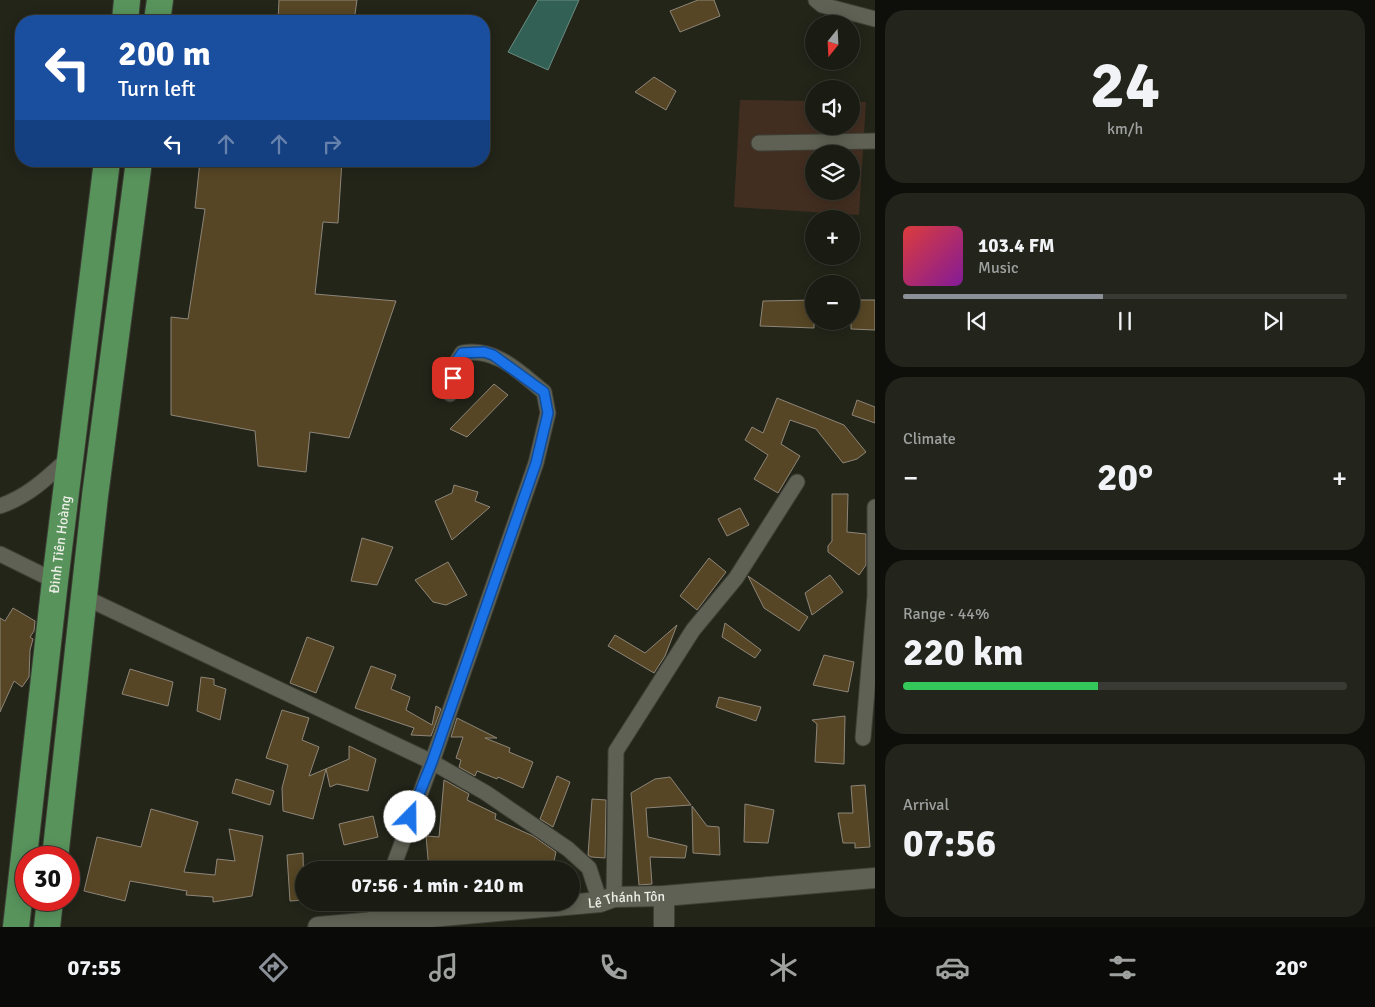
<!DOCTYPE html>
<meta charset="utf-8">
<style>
:root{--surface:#1a1c13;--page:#23251c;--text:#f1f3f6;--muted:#9fa1a0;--line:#383a33;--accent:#8c9099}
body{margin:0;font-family:Signika,sans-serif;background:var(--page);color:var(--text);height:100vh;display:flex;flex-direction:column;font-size:19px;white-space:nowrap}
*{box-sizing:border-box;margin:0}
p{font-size:16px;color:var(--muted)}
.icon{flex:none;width:28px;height:28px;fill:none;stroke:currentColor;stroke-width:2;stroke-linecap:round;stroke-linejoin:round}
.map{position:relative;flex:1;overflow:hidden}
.drawer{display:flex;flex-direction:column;gap:10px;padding:10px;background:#0e0f0a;width:500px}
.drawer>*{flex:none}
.hud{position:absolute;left:15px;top:15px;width:475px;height:152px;border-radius:20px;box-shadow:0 2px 12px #0003,0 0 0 1px var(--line);background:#1a4fa0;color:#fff;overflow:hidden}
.needle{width:32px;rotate:198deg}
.fabs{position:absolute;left:805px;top:15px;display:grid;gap:10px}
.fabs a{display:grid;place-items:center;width:55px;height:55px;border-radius:50%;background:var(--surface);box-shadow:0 2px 12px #0003,0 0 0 1px var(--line);font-size:25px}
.speed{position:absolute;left:15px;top:846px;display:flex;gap:10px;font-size:25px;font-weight:700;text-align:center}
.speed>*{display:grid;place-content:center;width:65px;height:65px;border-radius:50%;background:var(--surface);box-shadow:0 2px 12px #0003,0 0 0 1px var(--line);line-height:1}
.speed .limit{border:8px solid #d22;background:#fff;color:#111}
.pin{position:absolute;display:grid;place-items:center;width:42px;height:42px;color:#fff;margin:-21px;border-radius:10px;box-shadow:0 2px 8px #0006}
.me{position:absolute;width:55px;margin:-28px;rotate:22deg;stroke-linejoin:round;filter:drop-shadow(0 0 4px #0008)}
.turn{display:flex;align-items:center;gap:18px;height:105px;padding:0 20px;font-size:22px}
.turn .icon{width:65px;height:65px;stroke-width:2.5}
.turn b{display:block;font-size:35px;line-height:42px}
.lanes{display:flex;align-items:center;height:48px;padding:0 20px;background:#0003;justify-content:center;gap:25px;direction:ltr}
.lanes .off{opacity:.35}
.big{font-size:38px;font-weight:700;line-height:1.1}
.drawer .card{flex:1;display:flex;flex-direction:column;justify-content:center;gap:8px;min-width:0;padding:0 18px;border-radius:20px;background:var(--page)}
.drawer .dial{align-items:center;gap:0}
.dial b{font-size:65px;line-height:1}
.song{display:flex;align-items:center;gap:15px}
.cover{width:60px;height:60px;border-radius:8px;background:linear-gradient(135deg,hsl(0 70% 55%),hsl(290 70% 35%))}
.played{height:5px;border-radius:2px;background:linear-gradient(90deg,var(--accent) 45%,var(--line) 45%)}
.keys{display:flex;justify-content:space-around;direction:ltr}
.heat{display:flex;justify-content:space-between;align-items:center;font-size:28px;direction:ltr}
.charge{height:8px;border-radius:4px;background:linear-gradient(90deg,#34c759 44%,var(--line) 0)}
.trip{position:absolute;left:295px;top:861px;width:285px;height:50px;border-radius:25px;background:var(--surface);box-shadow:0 2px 12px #0003,0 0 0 1px var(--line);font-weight:700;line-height:50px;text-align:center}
.menu{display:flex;height:80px;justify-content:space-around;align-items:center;background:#0a0b08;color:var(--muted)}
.menu .icon{width:35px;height:35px}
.menu .active{color:var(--accent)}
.menu b{font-size:22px;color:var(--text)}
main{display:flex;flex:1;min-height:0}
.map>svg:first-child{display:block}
</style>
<main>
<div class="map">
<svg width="875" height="927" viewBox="0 0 875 927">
<rect width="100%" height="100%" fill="#232519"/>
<path fill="#422e21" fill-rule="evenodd" d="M740 100 814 101V126H851V102H866L859 215 734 207ZM814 154H851V191H814Z"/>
<path fill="#326055" stroke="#6a8b80" d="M538 0H579L548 70 508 52Z"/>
<path fill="#564625" stroke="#8d8578" d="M279 0H357L354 21H278Z
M698 0H714L720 16 680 32 670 11Z
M654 77 676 91 666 110 635 92Z
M200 161H342L338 223 323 222 315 294 396 301 349 438 310 432 306 472 258 466 255 431 171 415V317L188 319 205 209 195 208Z
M814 300V328L760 326 763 301Z
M851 300H875V330L851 329Z
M494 384 508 395 467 437 450 429Z
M777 398 844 425 866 452 857 459 843 463 816 429 790 420 781 444 800 456 778 493 754 479 768 455 745 440 752 427 763 433Z
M857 400 875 407V423L852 415Z
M454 485 478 492 475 501 490 507 452 540 435 501 452 493Z
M832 494H848L847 532 866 534V565L859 575 828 552V546L832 541Z
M740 508 749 525 727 536 718 519Z
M362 538 393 547 377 585 351 581Z
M709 558 726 572 697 610 680 596Z
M448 562 467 595 446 605 433 602 415 580Z
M830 575 843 592 812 615 805 593Z
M748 576 808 617 799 631 764 608Z
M13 608 35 621 34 631 30 637 33 639 30 650 29 677 22 687 14 681 0 712V618L5 621Z
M725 623 761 650 755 658 722 637Z
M677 625 665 656 654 673 608 646 615 635 645 653Z
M307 637 334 647 316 693 290 683Z
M824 655 854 662 848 692 813 685Z
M371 666 396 675 391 689 410 697 406 710 432 725 436 706 441 709 431 736 411 735 414 728 355 708Z
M130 669 173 682 168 706 122 694Z
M201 677 214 679V685L226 689 220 720 197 711Z
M719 697 761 707 756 721 716 707Z
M282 710 309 718 302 740 319 747 309 776 349 759V746L376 759 368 791 337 784 330 787 326 769 313 819 283 811 282 788 288 765 266 758Z
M845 716 844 764 815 762 817 724 812 720Z
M457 718 497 738H485L510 748 509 752 533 762 523 788 498 777 497 779 477 771 475 776 459 767 461 760 456 758 463 737H451Z
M557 776 570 782 553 827 540 819Z
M670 777 691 805 646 808 648 837 687 846 685 858 650 857 652 884 639 885 631 793 655 779Z
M236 779 274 791 270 805 232 793Z
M444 780 469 794 467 800 496 814 495 819 533 836 556 852 552 870H429L426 836 439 837Z
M865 785 870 847 855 848V843H843L838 813H853L851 786Z
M592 799 606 800 605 858 591 857 588 855Z
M745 804 774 810 768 843 744 842Z
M692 806 707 826 719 827 720 855 693 853Z
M151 809 198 822 184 872 215 875 217 859 235 861 229 829 263 836 252 896 213 902V897L186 895 187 891 130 881 125 901 84 891 97 837 141 847Z
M373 816 378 837 344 845 339 824Z
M303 853 304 900 290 901 287 855Z"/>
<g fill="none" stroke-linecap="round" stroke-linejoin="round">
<g stroke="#3e3f36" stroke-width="17">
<path id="street" d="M816 0 822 5 875 19
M759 143 875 141
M0 506C29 496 48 477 70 457
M0 554 55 581
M84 597 432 762 486 793 568 849 589 868 600 902
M863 738 875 596V507
M392 870 432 762 536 463 548 413 544 392C519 372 496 347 462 353L456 363 450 394
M614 897 616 751 693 630 736 578 797 482
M373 922 380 902"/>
</g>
<g stroke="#3e3f36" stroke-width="22">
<g id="secondary">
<path id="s1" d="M318 927 600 902 614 897 664 896 875 878"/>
<path d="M664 927V896"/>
</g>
</g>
<g stroke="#3e3f36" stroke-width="28">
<g id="highway">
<path d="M125 21 127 0"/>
<path d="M157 21 160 0"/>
<path d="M55 858 95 496 139 161"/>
<path id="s2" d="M16 927 55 581 107 161"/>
<path d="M47 927 50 900"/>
</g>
</g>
<use href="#street" stroke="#5e6153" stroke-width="15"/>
<use href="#secondary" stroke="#5e6153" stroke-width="20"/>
<use href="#highway" stroke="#58935c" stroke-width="26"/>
</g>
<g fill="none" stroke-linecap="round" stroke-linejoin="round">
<g stroke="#114b97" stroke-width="12">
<path id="route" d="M410 817 432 762 536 463 548 413 544 392 493 355 484 352 462 353 456 362 453 378"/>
</g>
<use href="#route" stroke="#1a73e8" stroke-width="9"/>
</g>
<g text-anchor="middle" stroke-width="5" stroke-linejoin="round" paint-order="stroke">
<g font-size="14" fill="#eceee6" stroke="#0d0e08">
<text dy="5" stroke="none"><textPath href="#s2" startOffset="385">Đinh Tiên Hoàng</textPath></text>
<text dy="5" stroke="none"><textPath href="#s1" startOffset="310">Lê Thánh Tôn</textPath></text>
</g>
</g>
</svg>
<div class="fabs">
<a><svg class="needle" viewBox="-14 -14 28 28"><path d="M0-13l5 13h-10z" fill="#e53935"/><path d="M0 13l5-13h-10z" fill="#9fa1a0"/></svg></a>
<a><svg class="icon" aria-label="sound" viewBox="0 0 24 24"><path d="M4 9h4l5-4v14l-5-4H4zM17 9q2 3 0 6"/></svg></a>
<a><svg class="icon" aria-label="layers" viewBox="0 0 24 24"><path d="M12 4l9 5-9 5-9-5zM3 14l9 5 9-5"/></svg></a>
<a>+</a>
<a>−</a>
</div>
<div class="speed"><div class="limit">30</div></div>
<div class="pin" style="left:453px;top:378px;background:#d93025"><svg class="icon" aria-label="arrive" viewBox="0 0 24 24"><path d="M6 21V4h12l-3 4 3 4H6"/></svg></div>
<svg class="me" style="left:410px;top:817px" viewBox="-20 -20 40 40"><circle r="19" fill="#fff"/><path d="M0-13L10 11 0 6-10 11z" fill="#1a73e8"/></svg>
<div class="trip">07:56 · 1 min · 210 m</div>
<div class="hud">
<div class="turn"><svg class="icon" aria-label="left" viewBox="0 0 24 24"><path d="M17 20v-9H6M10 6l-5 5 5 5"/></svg><div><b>200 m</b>Turn left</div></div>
<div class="lanes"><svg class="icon" aria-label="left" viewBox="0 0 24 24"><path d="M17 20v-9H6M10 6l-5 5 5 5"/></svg><svg class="icon off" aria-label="ahead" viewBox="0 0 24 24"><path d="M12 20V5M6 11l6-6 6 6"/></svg><svg class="icon off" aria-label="ahead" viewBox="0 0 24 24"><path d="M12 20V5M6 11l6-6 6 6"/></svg><svg class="icon off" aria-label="right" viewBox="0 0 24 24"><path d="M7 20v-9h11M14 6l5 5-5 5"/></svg></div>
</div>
</div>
<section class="drawer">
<div class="card dial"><b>24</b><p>km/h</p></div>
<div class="card">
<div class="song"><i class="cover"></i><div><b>103.4 FM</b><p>Music</p></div></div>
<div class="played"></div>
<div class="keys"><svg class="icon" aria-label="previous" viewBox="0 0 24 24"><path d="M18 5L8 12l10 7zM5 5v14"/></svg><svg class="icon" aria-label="pause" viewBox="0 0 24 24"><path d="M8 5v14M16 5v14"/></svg><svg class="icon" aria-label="next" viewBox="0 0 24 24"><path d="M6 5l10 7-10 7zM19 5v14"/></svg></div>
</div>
<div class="card"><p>Climate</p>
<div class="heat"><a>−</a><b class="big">20°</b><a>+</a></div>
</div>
<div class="card"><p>Range · 44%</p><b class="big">220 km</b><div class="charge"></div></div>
<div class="card"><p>Arrival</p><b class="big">07:56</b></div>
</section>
</main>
<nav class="menu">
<b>07:55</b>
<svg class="icon active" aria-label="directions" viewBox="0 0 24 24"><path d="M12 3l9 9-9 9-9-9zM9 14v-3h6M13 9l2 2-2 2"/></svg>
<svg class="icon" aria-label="music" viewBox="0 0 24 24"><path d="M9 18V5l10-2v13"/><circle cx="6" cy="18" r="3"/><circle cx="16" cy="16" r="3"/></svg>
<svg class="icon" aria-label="phone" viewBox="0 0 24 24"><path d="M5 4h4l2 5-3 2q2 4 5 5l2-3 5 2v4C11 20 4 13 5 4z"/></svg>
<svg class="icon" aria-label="climate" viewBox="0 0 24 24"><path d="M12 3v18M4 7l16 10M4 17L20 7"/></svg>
<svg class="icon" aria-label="car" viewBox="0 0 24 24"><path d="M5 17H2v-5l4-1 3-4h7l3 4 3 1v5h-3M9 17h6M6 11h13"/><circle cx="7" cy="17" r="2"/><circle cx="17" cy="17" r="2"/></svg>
<svg class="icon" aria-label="filters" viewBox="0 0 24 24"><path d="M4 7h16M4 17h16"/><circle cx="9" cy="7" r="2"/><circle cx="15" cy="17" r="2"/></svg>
<b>20°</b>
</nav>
